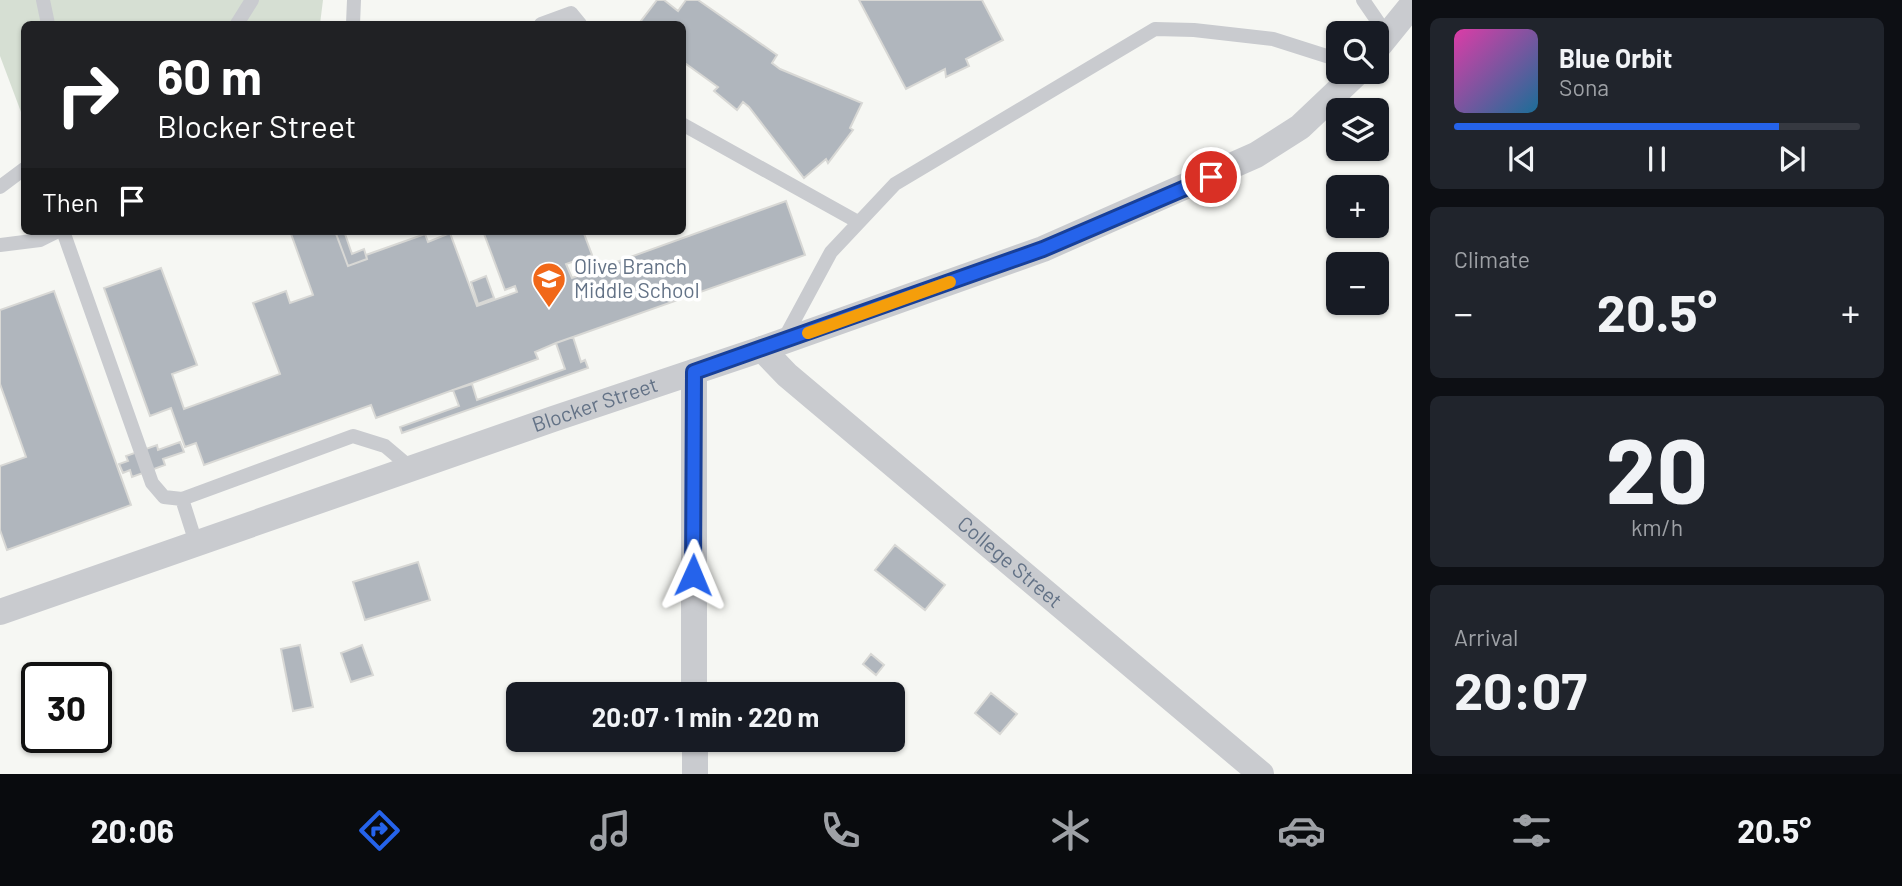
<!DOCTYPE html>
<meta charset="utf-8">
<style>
:root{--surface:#171b24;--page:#20242c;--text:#f1f3f6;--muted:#9ea1a6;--line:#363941;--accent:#2563eb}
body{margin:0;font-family:Barlow,sans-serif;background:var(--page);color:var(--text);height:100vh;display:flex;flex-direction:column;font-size:26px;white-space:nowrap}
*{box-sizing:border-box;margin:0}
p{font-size:23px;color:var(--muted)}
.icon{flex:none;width:38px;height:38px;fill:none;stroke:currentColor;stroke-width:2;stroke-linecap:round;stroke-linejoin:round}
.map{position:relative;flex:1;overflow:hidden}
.drawer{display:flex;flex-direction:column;gap:18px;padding:18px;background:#0d0f14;width:490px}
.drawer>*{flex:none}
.hud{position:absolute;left:21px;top:21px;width:665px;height:214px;border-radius:10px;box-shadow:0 2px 5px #0004;background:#202124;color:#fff;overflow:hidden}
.buttons{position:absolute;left:1326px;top:21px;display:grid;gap:14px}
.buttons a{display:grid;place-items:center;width:63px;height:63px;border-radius:10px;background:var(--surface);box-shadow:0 2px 5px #0004;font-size:35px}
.speed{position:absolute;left:21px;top:662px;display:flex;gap:14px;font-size:35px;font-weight:700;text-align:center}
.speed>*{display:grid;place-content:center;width:91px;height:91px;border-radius:50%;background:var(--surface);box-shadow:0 2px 5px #0004;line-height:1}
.speed .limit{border:4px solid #111;border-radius:10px;background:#fff;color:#111}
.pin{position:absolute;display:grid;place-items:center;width:60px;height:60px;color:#fff;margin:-30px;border:4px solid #fff;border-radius:50%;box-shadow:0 2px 7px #0007}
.me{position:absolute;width:77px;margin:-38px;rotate:1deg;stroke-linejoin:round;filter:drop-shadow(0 0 5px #0008)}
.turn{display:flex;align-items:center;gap:24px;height:147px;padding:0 21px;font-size:32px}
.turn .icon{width:91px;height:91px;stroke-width:2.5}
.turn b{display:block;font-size:49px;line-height:60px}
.then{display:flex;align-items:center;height:66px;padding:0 21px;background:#0003;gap:14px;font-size:26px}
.big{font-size:52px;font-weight:700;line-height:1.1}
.drawer .widget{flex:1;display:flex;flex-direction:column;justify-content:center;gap:10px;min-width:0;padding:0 24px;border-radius:10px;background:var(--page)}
.drawer .dial{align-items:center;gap:0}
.dial b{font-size:91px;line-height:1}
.song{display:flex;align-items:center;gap:21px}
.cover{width:84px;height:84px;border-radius:10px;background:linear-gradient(135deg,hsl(320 70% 55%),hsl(200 70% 35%))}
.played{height:7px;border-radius:4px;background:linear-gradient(90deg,var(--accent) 80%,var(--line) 80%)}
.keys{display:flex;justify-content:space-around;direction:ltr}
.heat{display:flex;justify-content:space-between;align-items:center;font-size:38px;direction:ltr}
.trip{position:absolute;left:506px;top:682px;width:399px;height:70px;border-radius:10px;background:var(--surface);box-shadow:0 2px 5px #0004;font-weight:700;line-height:70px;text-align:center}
.menu{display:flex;height:112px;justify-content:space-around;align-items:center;background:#090b0e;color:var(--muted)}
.menu .icon{width:49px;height:49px}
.menu .active{color:var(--accent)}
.menu b{font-size:32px;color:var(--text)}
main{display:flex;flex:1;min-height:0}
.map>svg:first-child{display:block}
</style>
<main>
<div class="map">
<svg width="1412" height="774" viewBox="0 0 1412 774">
<rect width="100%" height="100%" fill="#f6f7f3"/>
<path fill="#d6dfd3" d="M0 0H323L320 24H24V120L0 56Z"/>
<path fill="#b0b6bd" stroke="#d8d8d5" stroke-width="2" d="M657 0H664L678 11 686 0H698L777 55 772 63 780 69 862 103 850 128 853 130 828 163 826 159 804 178 749 107 743 102 737 110 714 91 718 87 682 61V24H647L641 21Z
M859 0H982L1003 40 966 59 969 66 946 77 945 69 906 89Z
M786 201 805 255 556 343 535 352 538 359 376 418 371 405 204 465 196 443 185 447 171 408 150 416 104 288 161 268 197 365 172 374 184 409 280 374 253 303 286 291 290 303 313 295 290 231H335L348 266 367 259 366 255 425 234 428 242 450 233 477 306 517 292 515 286 505 290 483 231H583L592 255 566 264 572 278Z
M335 231H344L352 254 364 249 367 259 348 266Z
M486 276 494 298 478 304 471 282Z
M54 291 131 505 7 550 0 530V466L26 457 0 384V310Z
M573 337 581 362 585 360 588 368 402 433 400 427 459 406 453 390 472 384 477 400 565 369 556 343Z
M180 442 184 452 163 459 165 465 132 477 130 470 123 473 119 464 128 461 126 456 157 445 158 450Z
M895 545 945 585 925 610 875 570Z
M418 562 430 600 365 620 353 582Z
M300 645 313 707 293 711 281 649Z
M362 645 373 675 351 682 341 653Z
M871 654 884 665 876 675 863 664Z
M991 693 1017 714 1000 734 975 713Z"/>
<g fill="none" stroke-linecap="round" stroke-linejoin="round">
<path stroke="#c9cbcf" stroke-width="14" d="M43 0 48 24
M1363 0 1387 35
M237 24 252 0
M353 24 354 0
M541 24 571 13 580 24
M682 124 858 222
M0 187 24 169
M63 231 152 483 164 497 182 499
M0 245 40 240 58 231
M783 341 831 252 895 184 1155 29 1194 30 1273 39 1339 60
M196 543 182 499 353 436 385 446 411 468"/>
<g stroke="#c9cbcf" stroke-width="26">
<path d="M1377 48 1412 5"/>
<path id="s1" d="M762 349 787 375 1261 774"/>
<path id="s2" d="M0 612 553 419 762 349 1043 249 1256 155 1300 127 1358 72"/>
<path d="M694 695V372"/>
<path d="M695 740V774"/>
</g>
</g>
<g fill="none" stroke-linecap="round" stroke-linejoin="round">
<g stroke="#184099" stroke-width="18">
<path id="route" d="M693 575 694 372 1043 249 1211 177"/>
</g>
<use href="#route" stroke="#2563eb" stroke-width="12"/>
<path stroke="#f59e0b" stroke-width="12" d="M808 333 950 282"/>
</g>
<defs>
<g id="school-pin" transform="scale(1.75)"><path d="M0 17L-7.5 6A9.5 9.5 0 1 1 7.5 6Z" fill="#f16819" stroke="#fff"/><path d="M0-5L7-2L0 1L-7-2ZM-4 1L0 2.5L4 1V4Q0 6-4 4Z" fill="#fff"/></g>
</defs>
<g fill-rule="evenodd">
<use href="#school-pin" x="549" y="279"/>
</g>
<g text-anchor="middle" stroke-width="7" stroke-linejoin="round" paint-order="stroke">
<g font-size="21" fill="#637286" stroke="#fff" text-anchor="start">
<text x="574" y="274">Olive Branch<tspan x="574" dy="24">Middle School</tspan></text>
</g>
<g font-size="21" fill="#637286" stroke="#fff">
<text dy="7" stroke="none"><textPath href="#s2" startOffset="630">Blocker Street</textPath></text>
<text dy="7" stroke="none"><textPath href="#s1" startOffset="327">College Street</textPath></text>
</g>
</g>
</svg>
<div class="buttons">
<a><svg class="icon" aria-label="search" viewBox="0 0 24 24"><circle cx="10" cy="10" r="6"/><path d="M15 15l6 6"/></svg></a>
<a><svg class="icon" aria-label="layers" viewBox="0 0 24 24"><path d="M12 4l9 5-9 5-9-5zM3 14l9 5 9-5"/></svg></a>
<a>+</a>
<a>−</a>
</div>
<div class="speed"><div class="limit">30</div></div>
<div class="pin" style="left:1211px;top:177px;background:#d93025"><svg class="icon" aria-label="arrive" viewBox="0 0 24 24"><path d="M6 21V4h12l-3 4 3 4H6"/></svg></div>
<svg class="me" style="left:693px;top:575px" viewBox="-20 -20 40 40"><path d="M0-17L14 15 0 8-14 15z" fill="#2563eb" stroke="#fff" stroke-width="4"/></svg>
<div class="trip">20:07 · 1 min · 220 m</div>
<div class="hud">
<div class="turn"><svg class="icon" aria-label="right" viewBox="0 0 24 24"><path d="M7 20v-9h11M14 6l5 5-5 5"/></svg><div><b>60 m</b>Blocker Street</div></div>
<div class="then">Then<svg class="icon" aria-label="arrive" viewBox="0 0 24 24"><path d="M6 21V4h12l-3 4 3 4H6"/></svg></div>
</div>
</div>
<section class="drawer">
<div class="widget">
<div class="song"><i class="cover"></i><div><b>Blue Orbit</b><p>Sona</p></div></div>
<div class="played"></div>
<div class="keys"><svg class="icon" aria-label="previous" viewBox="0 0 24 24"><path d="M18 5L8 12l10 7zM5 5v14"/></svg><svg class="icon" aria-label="pause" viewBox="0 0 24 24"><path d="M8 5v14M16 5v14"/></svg><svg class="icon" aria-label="next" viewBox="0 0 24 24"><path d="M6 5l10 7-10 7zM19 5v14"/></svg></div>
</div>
<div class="widget"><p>Climate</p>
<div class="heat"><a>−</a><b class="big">20.5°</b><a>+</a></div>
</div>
<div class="widget dial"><b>20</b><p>km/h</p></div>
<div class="widget"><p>Arrival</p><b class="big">20:07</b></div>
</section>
</main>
<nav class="menu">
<b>20:06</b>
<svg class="icon active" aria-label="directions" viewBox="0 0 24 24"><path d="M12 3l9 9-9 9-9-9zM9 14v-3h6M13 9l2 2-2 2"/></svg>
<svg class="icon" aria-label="music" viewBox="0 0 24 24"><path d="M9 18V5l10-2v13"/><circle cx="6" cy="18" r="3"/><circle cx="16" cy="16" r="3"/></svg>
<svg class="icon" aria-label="phone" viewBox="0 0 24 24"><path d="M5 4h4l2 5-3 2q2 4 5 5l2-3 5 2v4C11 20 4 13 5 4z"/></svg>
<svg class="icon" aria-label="climate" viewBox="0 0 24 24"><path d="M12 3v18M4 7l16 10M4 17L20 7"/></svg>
<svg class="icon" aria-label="car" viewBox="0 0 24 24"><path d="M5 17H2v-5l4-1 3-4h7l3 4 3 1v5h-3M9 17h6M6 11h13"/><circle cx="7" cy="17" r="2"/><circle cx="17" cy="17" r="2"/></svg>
<svg class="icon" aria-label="filters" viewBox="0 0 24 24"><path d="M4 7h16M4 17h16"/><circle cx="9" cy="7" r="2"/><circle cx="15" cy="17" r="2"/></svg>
<b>20.5°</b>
</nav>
